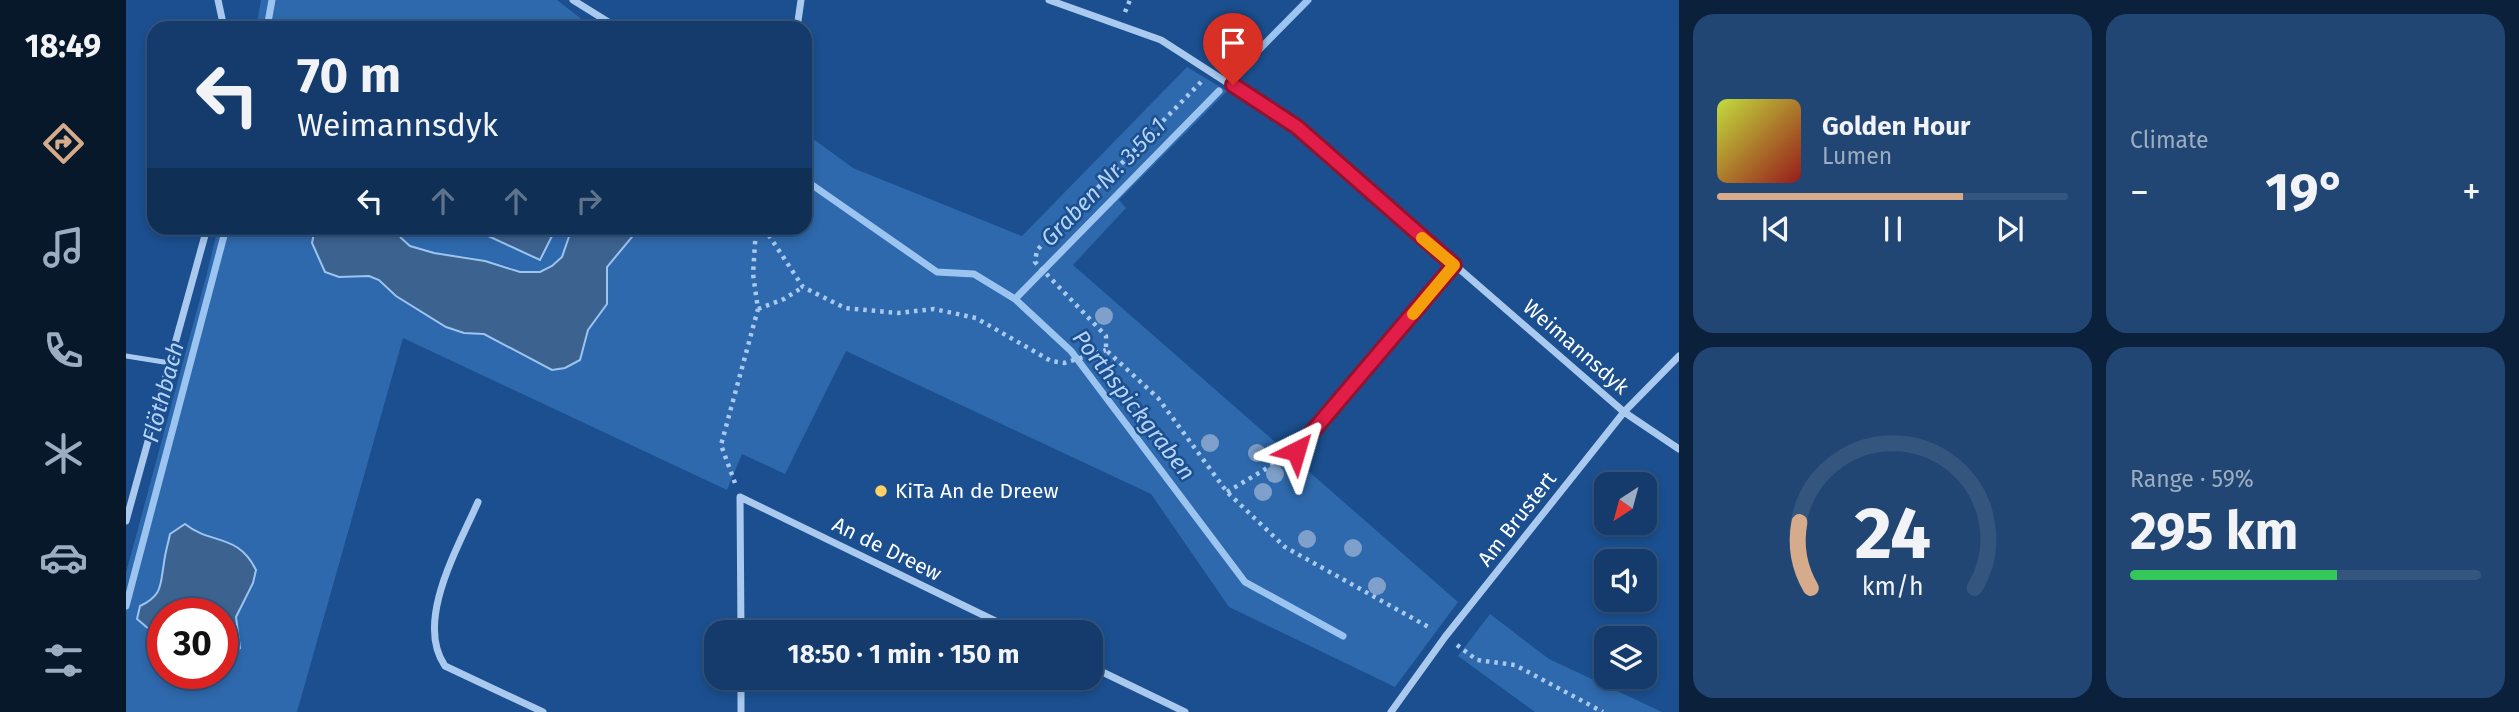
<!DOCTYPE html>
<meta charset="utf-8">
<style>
:root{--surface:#143b6b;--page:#214673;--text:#f1f3f6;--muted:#9dadc1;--line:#33557e;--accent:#d6ab8b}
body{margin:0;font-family:"Fira Sans",sans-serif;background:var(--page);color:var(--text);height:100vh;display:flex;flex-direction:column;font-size:26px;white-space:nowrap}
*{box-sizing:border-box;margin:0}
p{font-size:23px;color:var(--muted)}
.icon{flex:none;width:38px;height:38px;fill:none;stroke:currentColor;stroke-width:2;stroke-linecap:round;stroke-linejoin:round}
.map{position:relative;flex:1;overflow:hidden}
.panel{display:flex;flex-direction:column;gap:14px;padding:14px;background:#0b203b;width:840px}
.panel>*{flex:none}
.guide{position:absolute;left:21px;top:21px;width:665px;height:214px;border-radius:21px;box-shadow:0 4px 10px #0003,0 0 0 2px var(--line);background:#143b6b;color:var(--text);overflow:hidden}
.needle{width:46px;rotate:216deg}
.tools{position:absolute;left:1468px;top:472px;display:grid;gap:14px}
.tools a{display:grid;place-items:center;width:63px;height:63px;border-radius:14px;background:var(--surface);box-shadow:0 4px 10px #0003,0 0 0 2px var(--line);font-size:35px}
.speed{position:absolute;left:21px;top:598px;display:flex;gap:14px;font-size:35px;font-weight:700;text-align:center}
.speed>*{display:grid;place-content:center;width:91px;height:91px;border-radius:50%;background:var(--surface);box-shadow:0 4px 10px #0003,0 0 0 2px var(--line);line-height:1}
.speed .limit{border:10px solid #d22;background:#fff;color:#111}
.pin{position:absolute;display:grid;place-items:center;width:60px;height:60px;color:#fff;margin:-72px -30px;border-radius:50% 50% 50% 0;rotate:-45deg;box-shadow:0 0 7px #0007}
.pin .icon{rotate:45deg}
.me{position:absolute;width:77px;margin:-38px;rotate:40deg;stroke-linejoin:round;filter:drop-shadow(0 0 5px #0008)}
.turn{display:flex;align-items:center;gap:24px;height:147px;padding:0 35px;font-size:32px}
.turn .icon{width:91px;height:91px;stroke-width:2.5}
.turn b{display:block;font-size:49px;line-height:60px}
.lanes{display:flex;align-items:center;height:66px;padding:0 35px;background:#0003;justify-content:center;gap:35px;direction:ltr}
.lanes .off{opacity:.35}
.big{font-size:52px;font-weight:700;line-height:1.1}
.panel .card{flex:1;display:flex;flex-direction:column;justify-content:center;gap:10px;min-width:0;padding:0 24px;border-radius:21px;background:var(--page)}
.panel .dial{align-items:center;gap:0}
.dial svg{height:182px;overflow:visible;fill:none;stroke:var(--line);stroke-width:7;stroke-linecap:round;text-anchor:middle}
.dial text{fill:var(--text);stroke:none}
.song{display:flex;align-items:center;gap:21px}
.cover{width:84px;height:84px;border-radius:10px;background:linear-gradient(135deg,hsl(70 70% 55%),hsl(0 70% 35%))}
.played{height:7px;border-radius:4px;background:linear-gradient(90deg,var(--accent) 70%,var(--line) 70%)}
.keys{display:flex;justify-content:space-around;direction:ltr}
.heat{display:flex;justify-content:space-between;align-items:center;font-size:38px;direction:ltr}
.charge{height:10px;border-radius:5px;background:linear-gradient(90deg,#34c759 59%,var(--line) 0)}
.panel .tiles{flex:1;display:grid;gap:14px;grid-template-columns:repeat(2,1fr)}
.trip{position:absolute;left:578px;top:620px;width:399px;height:70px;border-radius:21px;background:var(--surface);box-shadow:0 4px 10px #0003,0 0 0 2px var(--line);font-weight:700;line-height:70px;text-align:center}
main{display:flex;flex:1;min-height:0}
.tab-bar{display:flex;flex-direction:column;width:126px;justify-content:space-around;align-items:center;background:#08182b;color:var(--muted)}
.tab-bar .icon{width:49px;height:49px}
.tab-bar .on{color:var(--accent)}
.tab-bar b{font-size:32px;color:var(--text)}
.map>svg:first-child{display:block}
</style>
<main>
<nav class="tab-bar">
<b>18:49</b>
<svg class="icon on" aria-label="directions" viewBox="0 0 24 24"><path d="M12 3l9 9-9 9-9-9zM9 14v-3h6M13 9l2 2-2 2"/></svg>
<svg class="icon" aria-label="music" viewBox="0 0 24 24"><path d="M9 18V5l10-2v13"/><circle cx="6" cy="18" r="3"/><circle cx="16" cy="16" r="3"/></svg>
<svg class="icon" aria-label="phone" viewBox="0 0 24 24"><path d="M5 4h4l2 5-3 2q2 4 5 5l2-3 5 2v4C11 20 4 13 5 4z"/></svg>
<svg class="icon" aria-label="climate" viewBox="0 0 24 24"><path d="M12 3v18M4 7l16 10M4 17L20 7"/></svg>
<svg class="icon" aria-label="car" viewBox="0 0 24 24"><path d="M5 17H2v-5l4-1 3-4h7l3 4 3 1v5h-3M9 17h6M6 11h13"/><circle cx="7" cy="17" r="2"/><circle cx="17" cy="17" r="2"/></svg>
<svg class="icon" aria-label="filters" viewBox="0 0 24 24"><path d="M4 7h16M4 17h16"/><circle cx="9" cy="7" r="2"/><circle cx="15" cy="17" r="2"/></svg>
</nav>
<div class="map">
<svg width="1553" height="712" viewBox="0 0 1553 712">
<rect width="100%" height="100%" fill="#1b4f8f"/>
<path fill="#2e69ad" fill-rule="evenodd" d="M135 0H431L467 28H130Z
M1061 67 1101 91 993 200 1000 208 947 265 1332 602 1269 687 1103 607 1025 494 720 351 659 474 616 454 601 490 277 338 171 712H0V573L81 273 92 228H189L186 243 253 280 270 296 320 327 338 333 358 334 426 370 459 345 462 330 472 317 481 267 506 237 505 228H679V133L727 168 896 236ZM59 524C85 545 112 533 130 570L127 583 110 617 114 638 103 658 96 664V674H76L64 681 52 682 37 674 24 630 11 619 14 606 26 600 37 581V565Z
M270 228H345L414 260 430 228H446L436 257 426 266 414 272H394L381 266 343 257 308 253 284 246 275 238Z
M1364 614 1423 659 1536 712H1409L1332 656Z"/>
<path fill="#3c6290" stroke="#9cc4f0" stroke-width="2" d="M189 228H270L275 238 284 246 308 253 359 261 394 272H414L426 266 436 257 446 228H505L506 237 481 267V304L462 330 454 360 439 368 426 370 358 334 338 333 320 327 270 296 253 280 243 276 213 277 199 272 186 243Z
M345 228H430L414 260Z
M59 524C85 545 112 533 130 570L127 583 110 617 114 648 96 664V614H37V671L24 630 11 619 14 606C37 595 34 585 38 563 39 553 42 544 44 534Z"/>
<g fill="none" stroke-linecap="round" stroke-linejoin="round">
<path stroke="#9cc4f0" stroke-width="7" d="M141 28 146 0
M1113 70 1182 0
M679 180 811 272 848 274 889 299 945 351 1119 582 1217 636
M889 299 1093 91
M0 606 100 228"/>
<path stroke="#a9c9ee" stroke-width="4.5" stroke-dasharray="3.5 5" stroke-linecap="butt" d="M999 12 1004 0
M1075 82 911 250 909 262 980 336V350L1032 398 1101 492 1159 547 1306 629
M638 228 677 287 719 308 772 313 808 309 850 318 925 361 938 363 980 350
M632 309 658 299 677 287
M609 483 595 445 632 309 627 274 630 228
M1101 492 1158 458
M1331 645 1351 660 1389 665 1477 712"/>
<path stroke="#a9c9ee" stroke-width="5" d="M0 356 44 363"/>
<path stroke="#a9c9ee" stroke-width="7" d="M92 0 98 28
M447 0 492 28
M923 0 1035 40 1170 127 1498 412 1553 449
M671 28 675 0
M1170 451 1328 265
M352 502C333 546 288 621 319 666L417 712
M0 521 81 228
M615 632 614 497 892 632
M964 666 1059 712
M615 677V712
M1265 712 1319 637 1498 412 1553 356"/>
</g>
<g fill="#7ea0ca">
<circle cx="978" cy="316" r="9"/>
<circle cx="1084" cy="443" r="9"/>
<circle cx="1131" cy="453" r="9"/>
<circle cx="1149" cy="474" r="9"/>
<circle cx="1137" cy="492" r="9"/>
<circle cx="1181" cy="539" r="9"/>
<circle cx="1227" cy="548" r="9"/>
<circle cx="1251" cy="586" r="9"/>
</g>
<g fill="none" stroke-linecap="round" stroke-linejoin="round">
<g stroke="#92132f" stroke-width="18">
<path id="route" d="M1107 85 1171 127 1328 265 1170 451"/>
</g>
<use href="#route" stroke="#e11d48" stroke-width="12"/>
<path stroke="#f59e0b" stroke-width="12" d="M1287 314 1328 265 1296 238"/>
</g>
<circle fill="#ffd166" stroke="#1b4f8f" stroke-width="2.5" cx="755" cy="491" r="7"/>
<g text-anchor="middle" stroke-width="5" stroke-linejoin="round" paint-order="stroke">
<g font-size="21" fill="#fff" stroke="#1b4f8f">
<text transform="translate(1450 347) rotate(41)" y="7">Weimannsdyk</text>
<text transform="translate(1391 519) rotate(-52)" y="7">Am Brustert</text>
<text transform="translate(761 549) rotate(26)" y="7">An de Dreew</text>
</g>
<g font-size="21" fill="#fff" stroke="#1b4f8f" text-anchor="start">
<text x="769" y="498">KiTa An de Dreew</text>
</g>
<g font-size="23" font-style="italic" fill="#b5d3f5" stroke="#1b4f8f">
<text transform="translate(977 182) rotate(-46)" y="8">Graben Nr. 3.56.1</text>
<text transform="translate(37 392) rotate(-75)" y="8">Flöthbach</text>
<text transform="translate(1008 405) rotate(52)" y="8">Porthspickgraben</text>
</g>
</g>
</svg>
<div class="tools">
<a><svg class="needle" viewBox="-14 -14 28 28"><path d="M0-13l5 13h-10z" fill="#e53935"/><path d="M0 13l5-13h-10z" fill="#9dadc1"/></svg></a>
<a><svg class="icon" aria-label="sound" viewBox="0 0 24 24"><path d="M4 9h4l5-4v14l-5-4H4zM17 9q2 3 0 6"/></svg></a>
<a><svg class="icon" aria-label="layers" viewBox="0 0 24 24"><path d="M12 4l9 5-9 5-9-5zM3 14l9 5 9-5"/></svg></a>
</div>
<div class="speed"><div class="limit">30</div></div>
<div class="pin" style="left:1107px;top:85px;background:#d93025"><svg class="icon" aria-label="arrive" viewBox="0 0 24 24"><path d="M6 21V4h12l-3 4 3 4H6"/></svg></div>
<svg class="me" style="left:1170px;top:451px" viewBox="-20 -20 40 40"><path d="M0-17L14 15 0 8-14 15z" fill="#e11d48" stroke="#fff" stroke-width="4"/></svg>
<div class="trip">18:50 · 1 min · 150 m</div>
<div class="guide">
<div class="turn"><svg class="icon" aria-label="left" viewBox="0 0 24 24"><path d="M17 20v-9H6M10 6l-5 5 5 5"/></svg><div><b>70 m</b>Weimannsdyk</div></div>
<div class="lanes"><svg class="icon" aria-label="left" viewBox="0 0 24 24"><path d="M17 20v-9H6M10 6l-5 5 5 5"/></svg><svg class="icon off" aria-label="ahead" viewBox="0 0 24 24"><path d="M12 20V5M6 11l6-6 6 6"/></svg><svg class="icon off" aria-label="ahead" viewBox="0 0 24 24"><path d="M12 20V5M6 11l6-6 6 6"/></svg><svg class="icon off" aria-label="right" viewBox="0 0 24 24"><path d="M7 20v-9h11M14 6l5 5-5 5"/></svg></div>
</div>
</div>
<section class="panel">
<div class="tiles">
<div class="card">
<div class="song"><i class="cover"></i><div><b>Golden Hour</b><p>Lumen</p></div></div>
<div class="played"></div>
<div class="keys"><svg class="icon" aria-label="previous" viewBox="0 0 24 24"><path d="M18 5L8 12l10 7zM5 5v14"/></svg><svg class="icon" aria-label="pause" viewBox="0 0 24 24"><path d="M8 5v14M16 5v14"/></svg><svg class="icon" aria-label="next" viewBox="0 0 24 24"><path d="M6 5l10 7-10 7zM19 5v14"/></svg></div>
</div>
<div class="card"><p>Climate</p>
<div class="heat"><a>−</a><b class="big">19°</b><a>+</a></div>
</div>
<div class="card dial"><svg viewBox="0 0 100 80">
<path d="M14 69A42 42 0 1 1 86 69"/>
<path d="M14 69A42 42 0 0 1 9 40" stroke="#d6ab8b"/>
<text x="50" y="56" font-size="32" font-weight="700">24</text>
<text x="50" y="72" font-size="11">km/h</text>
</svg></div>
<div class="card"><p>Range · 59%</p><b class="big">295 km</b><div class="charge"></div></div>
</div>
</section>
</main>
